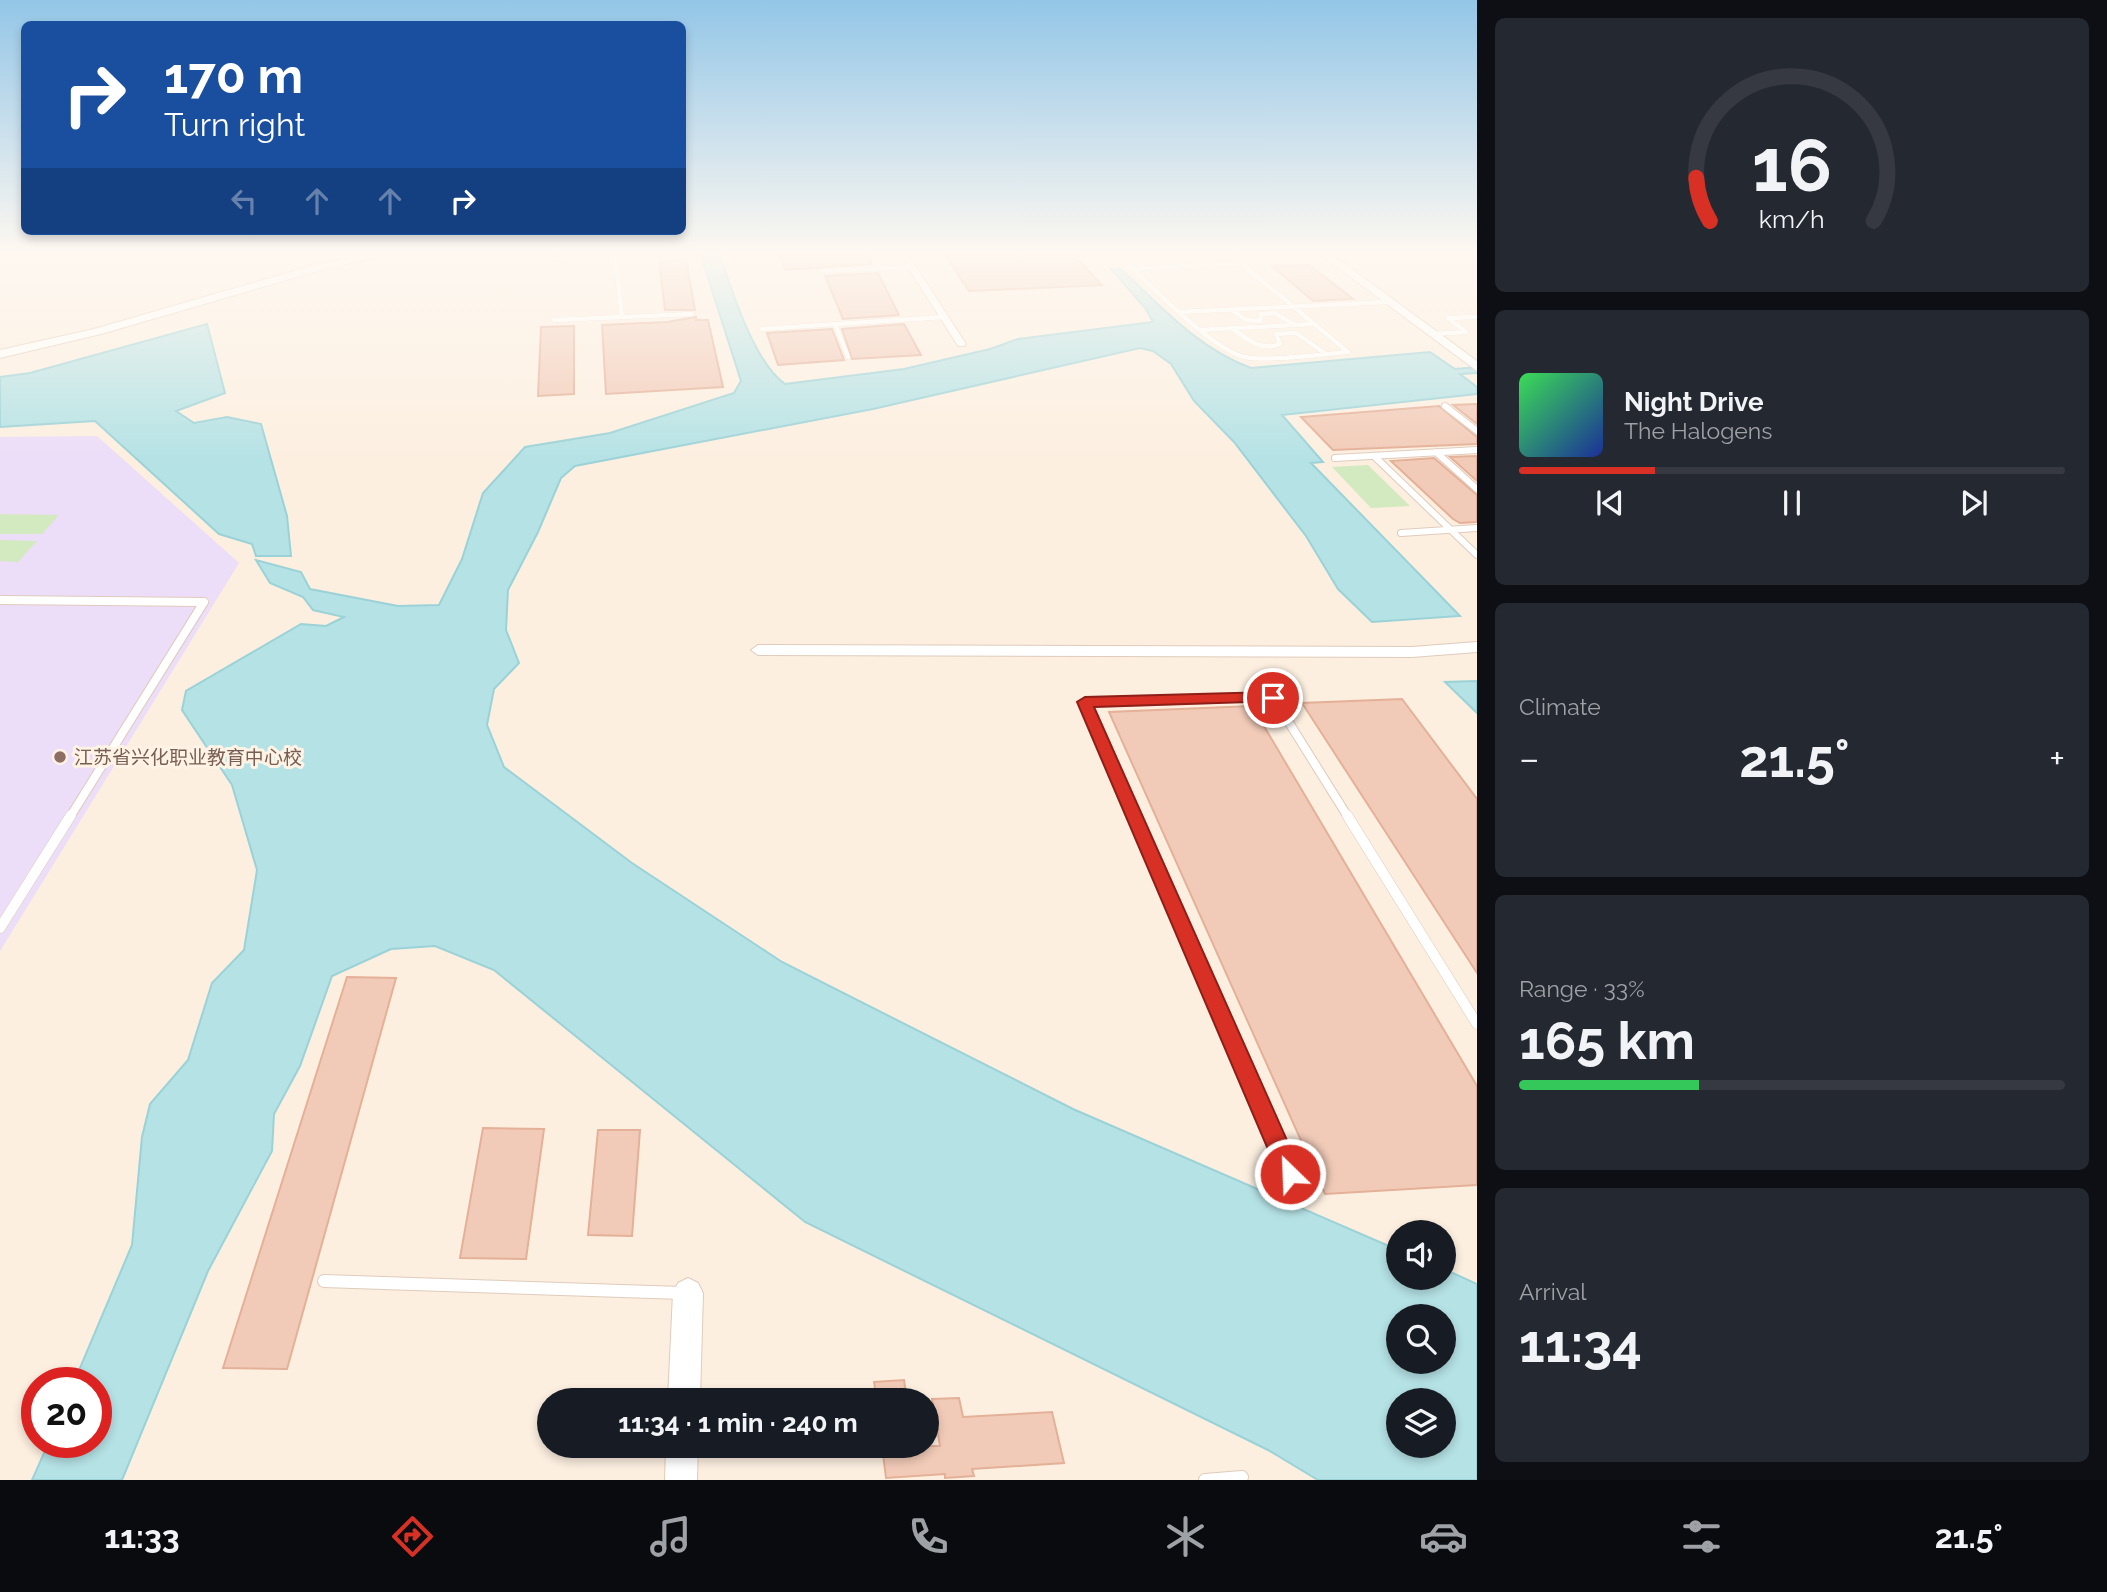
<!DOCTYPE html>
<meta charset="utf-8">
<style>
:root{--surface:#171b24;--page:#242831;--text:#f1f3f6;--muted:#9ea1a6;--line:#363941;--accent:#d93025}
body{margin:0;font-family:Raleway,"Noto Sans SC",sans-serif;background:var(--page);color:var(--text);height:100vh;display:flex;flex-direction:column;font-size:26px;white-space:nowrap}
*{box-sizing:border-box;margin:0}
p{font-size:23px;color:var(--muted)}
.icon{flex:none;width:38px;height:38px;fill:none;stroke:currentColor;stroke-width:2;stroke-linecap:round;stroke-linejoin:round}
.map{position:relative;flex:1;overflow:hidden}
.panel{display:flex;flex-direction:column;gap:18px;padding:18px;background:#0d0f14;width:630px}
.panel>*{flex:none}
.banner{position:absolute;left:21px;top:21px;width:665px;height:214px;border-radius:10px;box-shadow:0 4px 10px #0003;background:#1a4fa0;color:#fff;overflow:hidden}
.buttons{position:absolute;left:1386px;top:1220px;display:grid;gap:14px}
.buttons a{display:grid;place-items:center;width:70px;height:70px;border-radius:50%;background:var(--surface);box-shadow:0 4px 10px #0003;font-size:35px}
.speed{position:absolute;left:21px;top:1367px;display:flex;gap:14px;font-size:35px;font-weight:700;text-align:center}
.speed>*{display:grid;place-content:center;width:91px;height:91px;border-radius:50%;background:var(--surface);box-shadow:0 4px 10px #0003;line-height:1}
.speed .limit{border:10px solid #d22;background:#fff;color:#111}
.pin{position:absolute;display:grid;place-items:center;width:60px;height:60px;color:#fff;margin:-30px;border:4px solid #fff;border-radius:50%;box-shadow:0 2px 7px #0007}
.me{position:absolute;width:77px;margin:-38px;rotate:336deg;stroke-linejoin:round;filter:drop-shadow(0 0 5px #0008)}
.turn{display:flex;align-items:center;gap:24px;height:147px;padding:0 28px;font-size:32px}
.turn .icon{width:91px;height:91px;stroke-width:2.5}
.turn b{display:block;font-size:49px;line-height:60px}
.lanes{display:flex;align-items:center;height:66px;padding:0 28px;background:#0003;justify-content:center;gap:35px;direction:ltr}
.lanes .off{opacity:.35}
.big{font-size:52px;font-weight:700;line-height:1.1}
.panel .card{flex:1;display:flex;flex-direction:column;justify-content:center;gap:10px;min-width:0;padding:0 24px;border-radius:10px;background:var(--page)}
.panel .dial{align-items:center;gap:0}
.dial svg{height:182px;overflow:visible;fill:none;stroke:var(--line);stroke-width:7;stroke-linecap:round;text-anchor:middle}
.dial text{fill:var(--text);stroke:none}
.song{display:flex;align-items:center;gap:21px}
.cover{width:84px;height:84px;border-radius:10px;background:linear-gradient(135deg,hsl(130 70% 55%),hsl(230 70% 35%))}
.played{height:7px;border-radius:4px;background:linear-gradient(90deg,var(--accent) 25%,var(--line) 25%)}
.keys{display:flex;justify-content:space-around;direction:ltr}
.heat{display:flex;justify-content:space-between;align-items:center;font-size:38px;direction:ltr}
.charge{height:10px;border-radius:5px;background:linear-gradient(90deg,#34c759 33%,var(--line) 0)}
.trip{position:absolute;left:537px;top:1388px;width:402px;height:70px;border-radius:35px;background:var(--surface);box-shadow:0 4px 10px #0003;font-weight:700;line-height:70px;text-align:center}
.tab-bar{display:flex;height:112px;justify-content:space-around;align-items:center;background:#090b0e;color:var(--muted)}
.tab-bar .icon{width:49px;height:49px}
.tab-bar .on{color:var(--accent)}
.tab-bar b{font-size:32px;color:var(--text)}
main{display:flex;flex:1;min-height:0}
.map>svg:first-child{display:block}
</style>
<main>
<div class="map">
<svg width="1477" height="1480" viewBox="0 0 1477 1480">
<rect width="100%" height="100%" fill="#fcefe0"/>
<path fill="#ecddf8" d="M97 436 239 563 0 951V437Z"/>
<path fill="#d3e9bf" d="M1368 465 1410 506 1371 508 1332 467Z
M0 514 59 515 42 534H0Z
M0 540 37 541 18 562 0 561Z"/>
<path fill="#b5e2e5" stroke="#9bd2d7" stroke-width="2" fill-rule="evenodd" d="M700 253H719C732 290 753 361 785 384L904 369 990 349 1018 339 1153 322 1146 309 1111 269H1121C1161 307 1199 349 1251 368L1430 352 1455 369 1477 367V373L1460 374 1477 387V394L1282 415 1323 462 1311 463 1460 616 1372 622 1338 589 1306 536 1234 442 1194 401 1171 364 1153 351 1140 348 873 409 575 466 561 478 538 532 508 590 506 630 519 663 494 689 487 725 504 767 632 863 782 962 1073 1109 1398 1250V1278H1444V1269L1477 1284V1480H1318L1268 1450 805 1222 494 970 435 946 391 949 332 976 300 1066 274 1114 272 1151 208 1271 122 1480H32L49 1442H96V1382H74L132 1245 142 1137 150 1104 188 1060 212 983 244 950 257 870 232 785 182 710 186 691 301 624 326 626 344 617 313 610 303 597 270 583 256 560 301 572 310 589 398 606 439 605 462 559 483 493 525 447 610 433 734 393 741 381ZM1398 1316H1444V1362H1398ZM1398 1400H1444V1446H1398Z
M207 324 225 393 176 411 194 423 227 417 261 424 287 516 291 556H256L252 544 219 534 95 421 0 427V377L30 373Z
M1477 681V713L1445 682Z"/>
<path fill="#f2cbb8" stroke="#e4b098" stroke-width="2" d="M779 253H866L872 264 785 270Z
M995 253H1072L1102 285 969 291 945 255Z
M686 260 695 310H665L659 262Z
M1309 265 1353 299 1313 301 1272 266Z
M878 273 899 315 843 319 825 276Z
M696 317V320H708L723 387 606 394 602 325 667 322Z
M904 324 921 355 852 359 842 329Z
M574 326V394L538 396 541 327Z
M832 329 844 360 778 365 767 333Z
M1477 404V424L1453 405Z
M1439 406 1477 437V444L1333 450 1301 417Z
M1477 456V481L1450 457Z
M1434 458 1477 495V522L1460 523 1453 519 1391 461Z
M1402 699 1477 799V973L1302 703Z
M1252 706 1477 1086V1185L1325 1194 1109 712Z
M347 977 396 978 287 1369 223 1368Z
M483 1128 544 1129 526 1259 460 1258Z
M598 1130H640L632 1236 588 1235Z
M904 1380 907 1400H877L874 1382Z
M959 1398 963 1417 1052 1412 1064 1463 972 1469 974 1476 945 1478V1474L886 1478 882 1446H940L932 1399Z"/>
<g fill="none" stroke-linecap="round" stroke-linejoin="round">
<g stroke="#e0cbbc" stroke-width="5">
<path id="service-far4" d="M615 253 622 317
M1116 253C1143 278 1213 351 1245 357 1268 362 1322 354 1348 352L1229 253
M552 257 615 254
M1131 269 1242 263
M822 271 912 267
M1232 310 1246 320 1260 321 1261 314 1274 313 1295 325
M1179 312 1388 302
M554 320 692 314
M835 324 848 357
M1232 328C1246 339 1262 352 1280 344L1276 334 1296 333 1326 354
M762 329 944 317
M1199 330 1314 324
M1432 334 1466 332 1448 318 1477 317"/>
</g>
<g stroke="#e0cbbc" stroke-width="8">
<path id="service-far3" d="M1445 406 1477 431
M1436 452 1477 489
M1374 456 1477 555
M1335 458 1477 450
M1401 533 1477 528"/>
</g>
<g stroke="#e0cbbc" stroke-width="10">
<path id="service-far2" d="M0 600 204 602
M70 817 204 602
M1135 817 1085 703 1273 697 1348 817"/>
</g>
<g stroke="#e0cbbc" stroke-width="11">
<path id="service-far1" d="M1134 815 1262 1110
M1347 815 1477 1024
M0 928 71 815"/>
</g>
<g stroke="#e0cbbc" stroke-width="14">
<path id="service" d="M1262 1109 1290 1174
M324 1281 682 1293
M1205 1480 1242 1477"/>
</g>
<g stroke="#e0cbbc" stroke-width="2">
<path id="minor" d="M899 253H907L966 344 964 346H958Z
M1477 642V652L1412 657 758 655 751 650 758 645 1412 647Z"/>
</g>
<g stroke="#e0cbbc" stroke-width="2">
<path id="tertiary" d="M372 253H393L321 270 101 334 0 358V350L94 329 315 265Z
M1318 253H1330L1477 361V371Z
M688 1278 698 1283 703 1293 700 1400H668L673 1293 678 1283Z
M666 1446H698L697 1480H665Z"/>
</g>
<use href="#service-far4" stroke="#fff" stroke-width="4.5"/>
<use href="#service-far3" stroke="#fff" stroke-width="6"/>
<use href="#service-far2" stroke="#fff" stroke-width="8"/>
<use href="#service-far1" stroke="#fff" stroke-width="10"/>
<use href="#service" stroke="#fff" stroke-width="12"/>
<use href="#minor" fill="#fff" fill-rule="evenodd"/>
<use href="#tertiary" fill="#fff" fill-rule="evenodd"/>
</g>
<linearGradient id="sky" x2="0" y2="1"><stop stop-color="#93c6e7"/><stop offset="0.55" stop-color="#fef8f1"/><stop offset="1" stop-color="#fef8f1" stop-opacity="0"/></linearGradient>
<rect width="1477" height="460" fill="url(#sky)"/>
<path fill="#d93025" stroke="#8d1f18" stroke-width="2" d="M1273 692 1278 694 1281 698 1278 701 1094 707 1302 1174 1298 1182 1290 1186 1282 1182 1077 702 1085 697Z"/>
<circle fill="#8d6e63" stroke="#fff3e6" stroke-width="2.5" cx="60" cy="757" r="7"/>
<g text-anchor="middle" stroke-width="6" stroke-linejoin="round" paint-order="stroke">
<g font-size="19" fill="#785e54" stroke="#fff3e6" text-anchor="start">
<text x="74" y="764">江苏省兴化职业教育中心校</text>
</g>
</g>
</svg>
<div class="buttons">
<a><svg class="icon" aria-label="sound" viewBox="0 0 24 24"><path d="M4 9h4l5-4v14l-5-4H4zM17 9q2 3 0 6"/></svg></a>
<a><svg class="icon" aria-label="search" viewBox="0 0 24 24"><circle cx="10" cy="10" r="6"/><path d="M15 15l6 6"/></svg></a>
<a><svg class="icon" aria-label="layers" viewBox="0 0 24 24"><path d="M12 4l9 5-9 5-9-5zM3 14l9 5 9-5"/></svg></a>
</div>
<div class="speed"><div class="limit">20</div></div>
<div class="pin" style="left:1273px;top:698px;background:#d93025"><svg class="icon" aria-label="arrive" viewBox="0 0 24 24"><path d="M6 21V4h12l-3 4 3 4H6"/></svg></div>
<svg class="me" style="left:1290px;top:1174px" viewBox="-20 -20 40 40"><circle r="17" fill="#d93025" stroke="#fff" stroke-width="3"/><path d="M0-11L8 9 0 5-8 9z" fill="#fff"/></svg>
<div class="trip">11:34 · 1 min · 240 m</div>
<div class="banner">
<div class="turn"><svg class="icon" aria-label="right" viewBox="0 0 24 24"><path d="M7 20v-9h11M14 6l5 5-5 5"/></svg><div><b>170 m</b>Turn right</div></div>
<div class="lanes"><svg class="icon off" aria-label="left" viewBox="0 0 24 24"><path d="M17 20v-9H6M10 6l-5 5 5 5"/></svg><svg class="icon off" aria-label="ahead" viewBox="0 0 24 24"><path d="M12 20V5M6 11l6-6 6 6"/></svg><svg class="icon off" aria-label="ahead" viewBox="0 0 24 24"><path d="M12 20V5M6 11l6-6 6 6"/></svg><svg class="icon" aria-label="right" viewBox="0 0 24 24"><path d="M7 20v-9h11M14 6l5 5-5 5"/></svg></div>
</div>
</div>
<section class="panel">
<div class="card dial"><svg viewBox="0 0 100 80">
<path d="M14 69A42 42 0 1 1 86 69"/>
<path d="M14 69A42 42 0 0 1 8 50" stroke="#d93025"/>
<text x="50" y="56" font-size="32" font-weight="700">16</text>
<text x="50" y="72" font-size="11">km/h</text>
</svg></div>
<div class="card">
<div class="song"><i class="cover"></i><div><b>Night Drive</b><p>The Halogens</p></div></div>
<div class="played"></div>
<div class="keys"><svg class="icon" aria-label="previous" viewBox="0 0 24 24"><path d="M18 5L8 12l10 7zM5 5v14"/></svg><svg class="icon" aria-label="pause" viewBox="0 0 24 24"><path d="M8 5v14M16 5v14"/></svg><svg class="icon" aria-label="next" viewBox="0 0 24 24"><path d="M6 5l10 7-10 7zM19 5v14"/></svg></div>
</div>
<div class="card"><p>Climate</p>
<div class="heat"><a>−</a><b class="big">21.5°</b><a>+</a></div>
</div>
<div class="card"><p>Range · 33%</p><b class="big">165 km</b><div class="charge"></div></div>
<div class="card"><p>Arrival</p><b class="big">11:34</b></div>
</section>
</main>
<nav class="tab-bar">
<b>11:33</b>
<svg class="icon on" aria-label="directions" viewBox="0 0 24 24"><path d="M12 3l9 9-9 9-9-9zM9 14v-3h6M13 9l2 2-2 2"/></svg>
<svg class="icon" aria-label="music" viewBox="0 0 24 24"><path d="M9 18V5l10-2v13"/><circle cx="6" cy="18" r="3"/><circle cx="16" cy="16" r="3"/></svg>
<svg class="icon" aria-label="phone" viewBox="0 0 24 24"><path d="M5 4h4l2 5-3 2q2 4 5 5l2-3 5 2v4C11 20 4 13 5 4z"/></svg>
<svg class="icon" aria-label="climate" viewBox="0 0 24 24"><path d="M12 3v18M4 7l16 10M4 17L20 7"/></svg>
<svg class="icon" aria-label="car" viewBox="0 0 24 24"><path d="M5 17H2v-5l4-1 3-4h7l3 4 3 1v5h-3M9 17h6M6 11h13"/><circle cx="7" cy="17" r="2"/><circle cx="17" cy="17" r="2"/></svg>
<svg class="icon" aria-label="filters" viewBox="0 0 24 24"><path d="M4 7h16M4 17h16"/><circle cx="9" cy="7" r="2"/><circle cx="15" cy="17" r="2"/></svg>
<b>21.5°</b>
</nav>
